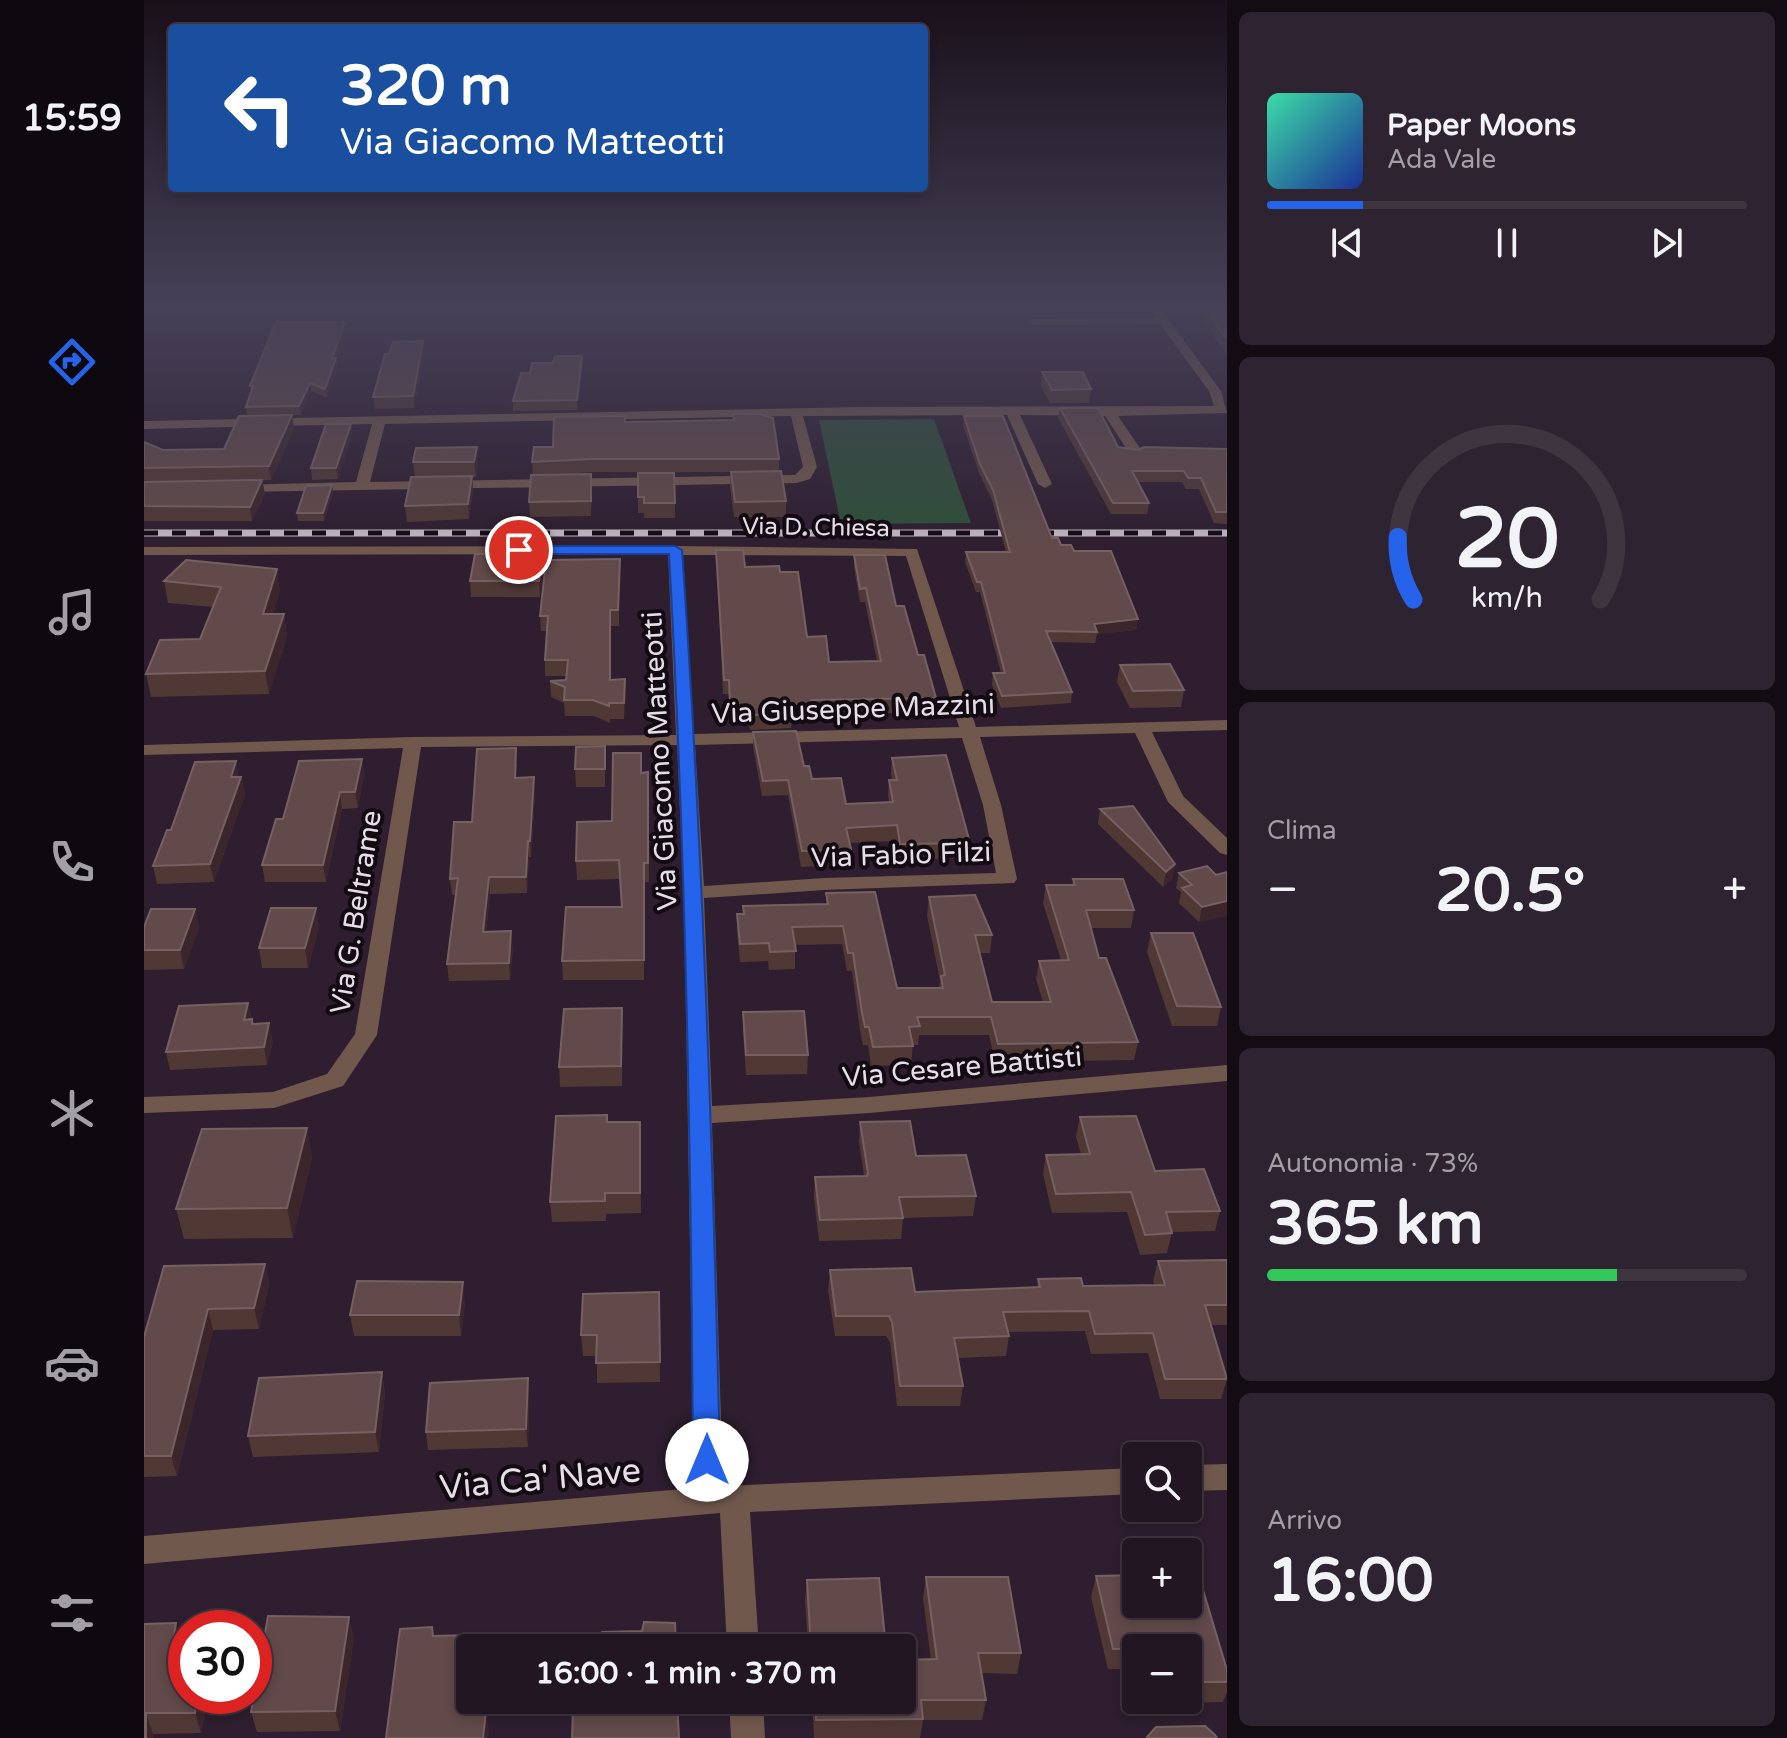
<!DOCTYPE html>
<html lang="it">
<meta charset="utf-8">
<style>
:root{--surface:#221623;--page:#2e2330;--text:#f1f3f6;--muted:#a29fa6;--line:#3f3541;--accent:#2563eb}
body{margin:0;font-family:"Varela Round",sans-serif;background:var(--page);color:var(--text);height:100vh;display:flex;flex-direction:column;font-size:30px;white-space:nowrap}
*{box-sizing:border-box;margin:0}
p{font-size:26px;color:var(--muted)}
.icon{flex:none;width:44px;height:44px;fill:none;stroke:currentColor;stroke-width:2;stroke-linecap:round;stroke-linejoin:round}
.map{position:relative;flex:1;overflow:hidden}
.panel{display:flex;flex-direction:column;gap:12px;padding:12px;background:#130c13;width:560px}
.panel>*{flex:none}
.guide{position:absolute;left:24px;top:24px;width:760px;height:168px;border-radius:8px;box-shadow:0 4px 12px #0003,0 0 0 2px var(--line);background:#1a4fa0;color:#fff;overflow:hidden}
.controls{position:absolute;left:978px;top:1442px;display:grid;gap:16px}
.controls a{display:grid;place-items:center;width:80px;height:80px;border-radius:8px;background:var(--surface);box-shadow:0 4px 12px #0003,0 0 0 2px var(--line);font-size:40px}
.speed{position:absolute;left:24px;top:1610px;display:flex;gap:16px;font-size:40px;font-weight:700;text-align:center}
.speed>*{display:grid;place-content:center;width:104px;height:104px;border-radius:50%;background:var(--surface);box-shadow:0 4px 12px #0003,0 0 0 2px var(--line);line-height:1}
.speed .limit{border:12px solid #d22;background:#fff;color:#111}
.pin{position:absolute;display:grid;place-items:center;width:68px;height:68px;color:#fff;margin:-34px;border:4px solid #fff;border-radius:50%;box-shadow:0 2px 8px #0007}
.me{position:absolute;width:88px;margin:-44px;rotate:0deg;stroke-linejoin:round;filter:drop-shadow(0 0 6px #0008)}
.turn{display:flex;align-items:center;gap:28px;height:168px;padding:0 40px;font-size:36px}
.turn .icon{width:104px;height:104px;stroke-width:2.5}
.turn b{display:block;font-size:56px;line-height:68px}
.big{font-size:60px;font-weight:700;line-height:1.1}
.panel .card{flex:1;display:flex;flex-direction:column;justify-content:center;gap:12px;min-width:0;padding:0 28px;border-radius:12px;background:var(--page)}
.panel .dial{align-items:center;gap:0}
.dial svg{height:208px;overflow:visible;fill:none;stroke:var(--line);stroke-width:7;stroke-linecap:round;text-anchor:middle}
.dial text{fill:var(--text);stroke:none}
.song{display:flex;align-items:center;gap:24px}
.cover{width:96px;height:96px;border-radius:12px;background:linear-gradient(135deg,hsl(160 70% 55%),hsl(230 70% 35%))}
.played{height:8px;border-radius:4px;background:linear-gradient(90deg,var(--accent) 20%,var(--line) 20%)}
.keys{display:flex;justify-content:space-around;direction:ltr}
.heat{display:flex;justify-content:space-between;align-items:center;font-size:44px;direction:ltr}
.charge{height:12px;border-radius:6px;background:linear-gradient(90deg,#34c759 73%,var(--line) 0)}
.trip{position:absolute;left:312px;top:1634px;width:460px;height:80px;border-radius:8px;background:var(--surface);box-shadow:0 4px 12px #0003,0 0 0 2px var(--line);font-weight:700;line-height:80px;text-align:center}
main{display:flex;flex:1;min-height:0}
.dock{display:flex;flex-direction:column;width:144px;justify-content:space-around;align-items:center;background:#0e090e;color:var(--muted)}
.dock .icon{width:56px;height:56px}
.dock .on{color:var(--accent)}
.dock b{font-size:36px;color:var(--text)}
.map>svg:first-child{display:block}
</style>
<main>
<nav class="dock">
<b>15:59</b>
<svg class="icon on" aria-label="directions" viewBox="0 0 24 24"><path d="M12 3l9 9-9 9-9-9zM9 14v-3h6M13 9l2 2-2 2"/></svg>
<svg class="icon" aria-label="music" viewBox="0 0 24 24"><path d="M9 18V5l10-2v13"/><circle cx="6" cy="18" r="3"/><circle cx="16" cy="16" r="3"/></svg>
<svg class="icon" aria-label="phone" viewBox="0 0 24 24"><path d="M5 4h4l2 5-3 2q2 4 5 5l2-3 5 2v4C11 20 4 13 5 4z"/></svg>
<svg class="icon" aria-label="climate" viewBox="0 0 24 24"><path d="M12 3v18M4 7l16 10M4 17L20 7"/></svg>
<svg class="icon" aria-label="car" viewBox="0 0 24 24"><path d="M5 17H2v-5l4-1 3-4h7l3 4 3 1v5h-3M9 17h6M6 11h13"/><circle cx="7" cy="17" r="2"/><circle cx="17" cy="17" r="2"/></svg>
<svg class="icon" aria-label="filters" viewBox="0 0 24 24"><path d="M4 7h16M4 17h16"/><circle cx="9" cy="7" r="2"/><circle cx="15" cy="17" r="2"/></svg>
</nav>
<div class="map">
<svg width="1083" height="1738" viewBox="0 0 1083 1738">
<rect width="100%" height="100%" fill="#2e1e2f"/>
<path fill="#2e4f39" d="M790 419 827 523 697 524 675 420Z"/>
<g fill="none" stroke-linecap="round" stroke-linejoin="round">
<path fill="#71584d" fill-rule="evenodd" d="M1002 304H1013L1077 391 1083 413 974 416 1000 454 993 458 988 457 961 416 876 415 908 484 901 488 894 484 863 415 659 416 673 467 666 479 653 483 92 492 87 491V485L212 482 228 424 0 429V421L718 407 1070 406 1065 391 1016 324 888 325 882 322 888 319 1011 318ZM647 416 659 467 651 475 226 482 241 424Z
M531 546 773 549 832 727 1083 720V730L1008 732 1039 796 1083 838V855L1076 853 1024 802 991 733 836 737 857 805 873 879 870 883 680 890 560 898 568 1106 725 1097 1083 1065V1081L725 1113 568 1123 579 1486 992 1468V1494L606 1512 615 1648H583L576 1513 0 1564V1536L550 1488 540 893 533 745 277 747 233 1035 199 1086 130 1108 0 1113V1097L129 1092 183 1074 211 1034 259 748 0 755V745L269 737 532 735 524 554 0 555V547ZM539 555 762 556 815 727 550 734ZM818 738 839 805 852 873 680 878 560 886 551 745Z
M1083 1464V1490L1044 1491V1465Z
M585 1700H619L621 1738H587Z"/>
<g stroke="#c1b6c2" stroke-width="7">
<path id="rail" d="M0 533H1083"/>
</g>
<use href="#rail" stroke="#120b12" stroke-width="5" stroke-dasharray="14" stroke-linecap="butt"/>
</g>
<path fill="#503835" d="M1053 304H1083V355L1072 340 1053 306Z
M202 330 192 358 193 366 183 398 167 391 157 415H148L150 429 127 480H118L121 494 108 521H0V442L19 450 80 449 103 416 102 407 107 391 106 386Z
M280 353 270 408 231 409 229 397 245 354Z
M438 356 439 365 433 410 369 411V401L386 373 409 363Z
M898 372 947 389 945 403H906L897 386Z
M916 408 974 447 994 450 1083 449V524L1070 523 1055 489H1042L1038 482H994L1005 503 1003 514H967L914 418Z
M589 414 635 459V471L642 501V517H590L586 487 587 472H448L407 475 448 489 447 516 386 517 385 502 389 475 388 462 409 447 481 422 589 420Z
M820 416 908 538 917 545 930 551 994 619 992 630 953 634 951 643 907 642 928 692 927 703 857 708 848 685 849 673H857L836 592H832L821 562 822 552H862L848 500 835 473 819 425Z
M207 424 208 435 194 479 168 480 167 468Z
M269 462H334L332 477H328L329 491 325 519 263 522 261 506 271 477Z
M494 473 531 503V518H500V513H494Z
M189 493 180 521H154L153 513Z
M572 550 601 567 636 572 663 637 685 662 733 661 721 602H716L710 568V555L752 606 792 698 791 712 668 715 667 719 648 720 647 728 606 730 604 721H586L585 694H579Z
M399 554V570L396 597H327L326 581Z
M476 559 475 626H467L466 680 481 679 480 719H466V723L450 716H421L420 703 407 697 406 681 422 680V676H401V660L403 631H397L396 616Z
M20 581 136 591 129 614H140L143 636 125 694 7 697 2 674 56 639 69 607 24 603Z
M976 665 1040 690 1037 707 986 708 973 682Z
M609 732 660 766 668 779 702 804 745 802 744 795 745 780H748L747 773 748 758 826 843 824 858 755 860 751 841 705 843 707 849 706 865 657 867 644 795 618 796 609 746Z
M461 746V787H432L431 769Z
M218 759 220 775 214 808 198 809 182 882H121L118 865 139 819Z
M92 761 94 777H97L101 794 70 882 13 884 9 866 27 830Z
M373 764 372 778 391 793 387 857H385L383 893 346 894 342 932 369 948 366 980 305 981 303 964 312 895H308L306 879 328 822Z
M504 772 505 882H500V980H419L418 961 477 907 475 879 433 880 432 861 468 821 497 773Z
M956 809 1031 864 1028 879 1019 887 954 824Z
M1083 872V915L1055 922 1035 903 1037 892 1032 888 1035 873 1072 875Z
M929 879 990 910 987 928H947L955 958 994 1042 990 1060 851 1062 845 1035H775L774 1045H769L767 1065 727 1066 724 1045H719L716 1031 708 971H703L698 944 651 945V969L625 970 624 961 596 962 593 932V914H599V906L682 904V893L753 988H795L796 981 783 915 785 897 848 935 846 953H835L848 1002H899L892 979 895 961 917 960 899 903 902 885H928Z
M51 909 55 928 40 969 0 970V927Z
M175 927 164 968H118L115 948Z
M1007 933 1077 1007 1073 1026H1028L1003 952Z
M104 1003 109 1024 129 1042 123 1065 26 1070 22 1052Z
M599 1012 664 1055 663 1074 602 1075 599 1032Z
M478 1028V1086L416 1087 415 1067Z
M936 1117 1011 1171 1076 1211 1071 1231 1028 1232 1023 1253 996 1255 983 1212 908 1213 899 1174 902 1155 937 1154 932 1137Z
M463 1122H496L497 1213 462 1214V1221L408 1222 406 1202Z
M716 1122 772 1156 832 1196 829 1216 759 1218 757 1239 675 1241 670 1198 671 1177 720 1176 715 1142Z
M163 1128 168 1158 149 1238 40 1239 32 1209Z
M1083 1260V1325H1067L1083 1379 1077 1399H1016L1004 1353 947 1354 941 1331 864 1332 865 1336 862 1356 814 1358 819 1386 816 1406H753L746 1342 742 1336H691L684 1290 686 1270 771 1292 893 1287 894 1279 939 1286H1011L1009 1281 1014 1261Z
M121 1264 125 1284 115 1329 69 1330 33 1476 0 1477V1337Z
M515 1292 516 1382 453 1383V1356H439L437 1335Z
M321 1303 317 1336H210L206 1315Z
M238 1372 241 1393 235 1452 109 1457 104 1436Z
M385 1396 384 1447 284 1450 282 1432Z
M952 1576 1083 1670V1692L1079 1702 1041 1703 1040 1700H1044V1648H992V1669H964L947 1597Z
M782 1577 877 1653 873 1674 837 1673 842 1700 838 1720H779L776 1738H670L668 1700H758L787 1660 779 1598Z
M663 1580 742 1648H664L661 1600Z
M0 1624 42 1696H65L57 1733 9 1734V1738H0Z
M210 1637 196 1731 113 1732 107 1712Z"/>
<path fill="#3c262b" d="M201 322 202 330 189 366 188 358Z
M279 341 280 353 270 408 269 396Z
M438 356 439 365 433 410V400Z
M192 358 193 366 183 398 181 389Z
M166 383 167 391 157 415 155 406Z
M148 415 150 429 127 480 125 466Z
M207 424 208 435 194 479 192 468Z
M333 447 334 462 332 477 330 462Z
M328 476 329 491 325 519 324 504Z
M118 480 121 494 108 521 106 507Z
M188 485 189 493 180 521 179 513Z
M399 554V570L396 597 395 581Z
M133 569 136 591 122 636 119 614Z
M140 614 143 636 125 694 121 671Z
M994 619 992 630 953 634V632L950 624Z
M481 679 482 696 480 719V703Z
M218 759 220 775 214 808 211 792Z
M92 761 95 779 87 777Z
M97 777 101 794 70 882 66 864Z
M390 777 391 793 387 857 386 841Z
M196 792 198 809 182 882 179 865Z
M384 841 385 857 383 893 382 877Z
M1031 864 1028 879 1019 887 1022 872Z
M345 877 346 894 340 949 339 932Z
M1083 901V915L1055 922 1058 907Z
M172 908 175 927 164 968 161 948Z
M51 909 55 928 40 969 36 950Z
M367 931 369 948 366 980 365 963Z
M104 1003 108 1022 100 1020Z
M125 1023 129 1042 123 1065 120 1047Z
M163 1128 168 1158 149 1238 143 1208Z
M121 1264 125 1284 115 1329 110 1308Z
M319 1282 321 1303 317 1336 315 1315Z
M64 1309 69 1330 33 1476 27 1456Z
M238 1372 241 1393 235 1452 231 1432Z
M384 1378 385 1396 384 1447 382 1429Z
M205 1617 210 1637 196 1731 191 1711Z
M32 1623 38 1643 30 1635Z
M54 1696H65L57 1733 51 1713Z
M338 1700H343L339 1732 336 1711Z
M342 1711 345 1732 344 1738H339Z
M2 1713 9 1734V1738H2Z"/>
<path fill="#614a49" stroke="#766162" stroke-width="2" d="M1061 304H1083V339L1074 328Z
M132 322H201L188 358H192L181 389 166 383 155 406 102 407 109 386H106Z
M279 341 269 396 229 397 241 354H245L249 342Z
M411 356H438L433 400 369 401 377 373H386L388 363H409Z
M898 372H939L947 389 908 390Z
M916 408H954L974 447 994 450 1000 447 1083 449V512H1072L1057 478H1044L1040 471H988L1005 503H969Z
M589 414H616L629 418 635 459H448L388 462 390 447H409L410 417 481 416V422L590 420Z
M148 415 125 466 0 468V442L19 450 80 449 95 416Z
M820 416H859L908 538H914L917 545H927L930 551H967L994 619 950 624 953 632 902 631 928 692 858 696 849 673H861L837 582H833L822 552H866L849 490 836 464Z
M182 424H207L192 468H167Z
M333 447 330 462H269L272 448Z
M637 471 642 501 591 502 587 472Z
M494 473H530L531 503H500V497H494Z
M447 474V501L385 502 387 475Z
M328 476 324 504 261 506 267 477Z
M118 480 106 507 0 506V482Z
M188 485 179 513H153L162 486Z
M572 550H599L601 567 635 566 636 572H654L663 637 682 636 685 662 737 661 722 588 716 589 710 555H741L752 606H760L774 655H780L792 698 667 700 668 704 646 705 648 714 606 715 605 706H586L585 680H580Z
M331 554H399L395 581H326Z
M476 559 474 610H466V680L481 679 480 703H465V706L449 700H420L421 687 406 681 422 680 424 660H401L404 616H396L402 560Z
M42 560 133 569 119 614H140L121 671 2 674 16 640 56 639 77 587 20 581Z
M1026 664 1040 690 989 691 976 665Z
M652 731 660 766H665L668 779 697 778 702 804 749 802 745 780H753L748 758 802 755 826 843 756 844 753 825 702 828 707 849 658 851 644 780 619 781 609 732Z
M461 746V769H431L432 747Z
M372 748 371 778 390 777 386 841H384L382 877H345L339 932 367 931 365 963 303 964 314 878 306 879 310 822H328L333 749Z
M469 753H497V773L504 772V863H500V960L418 961 422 907H478L475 860 432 861 433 822 468 821Z
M218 759 211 792H196L179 865H118L132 819H139L155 761Z
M92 761 87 777H97L66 864 9 866 23 830H27L51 762Z
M989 806 1031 864 1022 872 956 809Z
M1063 866 1072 875 1083 872V901L1058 907 1038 888 1048 885 1035 873Z
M929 879H979L990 910H942L955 958H962L994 1042 854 1044 847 1017H773L776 1026 765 1027 769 1046 729 1047 725 1027H721L718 1013 709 953H704L699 926 648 927 652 951 626 952 625 943 596 944 593 914H600L599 906 684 904 682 893 731 892 753 988H799L797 976 801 975 785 897 831 895 848 935H831L848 1002H907L895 961 925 960 902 885H931Z
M127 908H172L161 948H115Z
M7 909H51L36 950H0V927Z
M1007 933H1049L1077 1007 1033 1006Z
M104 1003 100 1020 108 1019V1024L125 1023 120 1047 22 1052 35 1006Z
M478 1008 477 1066 415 1067 420 1009Z
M660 1011 664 1055H602L599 1012Z
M463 1115V1122H496V1193H461V1201L406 1202 412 1116Z
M992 1116 1011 1171 1060 1169 1076 1211 1022 1212 1028 1233 1001 1235 987 1192 912 1194 902 1155 946 1154 936 1117Z
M766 1121 772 1156 822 1155 832 1196 755 1197 759 1218 676 1220 671 1177 723 1176 724 1173 716 1122Z
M163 1128 143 1208 32 1209 58 1129Z
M1083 1260V1305H1061L1083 1379H1021L1009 1333 951 1334 945 1311 859 1312 865 1336 810 1338 819 1386H756L748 1322 745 1316H692L686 1270 767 1268 771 1292 896 1287 894 1279 937 1278 939 1286 1021 1285 1014 1261Z
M121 1264 110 1308 64 1309 27 1456H0V1337L20 1266Z
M213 1281 319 1282 315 1315H206Z
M515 1292 516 1362 452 1363 453 1335H437L439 1294Z
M238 1372 231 1432 104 1436 115 1378Z
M384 1378 382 1429 282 1432 286 1383Z
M992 1575V1604H1044V1580H1056L1083 1670V1682H1048L1044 1669V1648L969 1649 952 1576Z
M782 1577H864L877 1653H834L842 1700H777L779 1719 672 1720 671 1700H758V1660L793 1659Z
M735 1578 742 1648H667L663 1580Z
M124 1616 205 1617 191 1711 107 1712Z
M500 1622 531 1623 532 1648H451V1639L458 1632 498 1631Z
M32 1623 30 1635 42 1634V1696H54L51 1713H2V1738H0V1624Z
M288 1627 289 1636 327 1635 335 1642 334 1648H326V1700H338L336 1711H342L339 1738H242L256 1629Z
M440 1700H533L535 1738H428L429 1710 440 1713Z
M1061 1726 1071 1735 1073 1738H1004L1003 1737 1012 1727Z"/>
<linearGradient id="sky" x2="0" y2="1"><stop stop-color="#19101a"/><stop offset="0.56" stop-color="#464158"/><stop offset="1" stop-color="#464158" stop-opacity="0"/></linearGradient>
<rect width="1083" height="547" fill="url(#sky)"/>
<path fill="#2563eb" stroke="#184099" stroke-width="2" d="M531 546 538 550C559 853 569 1156 576 1460L572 1469 563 1472 553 1469 549 1460C547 1158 542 856 525 554H375L368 550 375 546Z"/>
<g text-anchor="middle" stroke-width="8" stroke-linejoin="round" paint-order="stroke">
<g font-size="24" fill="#e7dde8" stroke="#120b12">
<text transform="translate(672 527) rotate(1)" y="8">Via D. Chiesa</text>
</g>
<g font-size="28" fill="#e7dde8" stroke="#120b12">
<text transform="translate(709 708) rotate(-2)" y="10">Via Giuseppe Mazzini</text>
<text transform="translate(515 761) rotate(-93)" y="10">Via Giacomo Matteotti</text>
<text transform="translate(757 854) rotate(-2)" y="10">Via Fabio Filzi</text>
<text transform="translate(211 912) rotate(-81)" y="10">Via G. Beltrame</text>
<text transform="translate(818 1066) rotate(-5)" y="10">Via Cesare Battisti</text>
</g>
<g font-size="34" fill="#e7dde8" stroke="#120b12">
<text transform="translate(396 1478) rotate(-5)" y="12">Via Ca' Nave</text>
</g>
</g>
</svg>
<div class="controls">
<a><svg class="icon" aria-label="search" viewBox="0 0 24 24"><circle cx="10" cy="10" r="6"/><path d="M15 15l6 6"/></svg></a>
<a>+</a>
<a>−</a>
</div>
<div class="speed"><div class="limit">30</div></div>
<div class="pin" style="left:375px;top:550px;background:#d93025"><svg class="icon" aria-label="arrive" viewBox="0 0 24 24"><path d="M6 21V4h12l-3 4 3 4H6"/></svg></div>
<svg class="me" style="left:563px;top:1460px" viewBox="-20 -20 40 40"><circle r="19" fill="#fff"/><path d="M0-13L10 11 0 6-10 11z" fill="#2563eb"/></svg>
<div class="trip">16:00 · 1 min · 370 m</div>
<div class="guide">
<div class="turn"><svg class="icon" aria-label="left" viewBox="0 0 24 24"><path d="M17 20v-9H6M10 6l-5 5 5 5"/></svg><div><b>320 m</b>Via Giacomo Matteotti</div></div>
</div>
</div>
<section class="panel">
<div class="card">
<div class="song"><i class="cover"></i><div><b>Paper Moons</b><p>Ada Vale</p></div></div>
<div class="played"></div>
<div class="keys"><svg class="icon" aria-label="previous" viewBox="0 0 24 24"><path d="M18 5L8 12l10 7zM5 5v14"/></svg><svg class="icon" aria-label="pause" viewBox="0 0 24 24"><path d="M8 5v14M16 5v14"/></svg><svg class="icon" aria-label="next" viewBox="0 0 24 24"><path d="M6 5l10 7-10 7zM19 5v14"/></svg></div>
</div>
<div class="card dial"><svg viewBox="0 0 100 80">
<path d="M14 69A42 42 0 1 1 86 69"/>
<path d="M14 69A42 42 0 0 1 8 45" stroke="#2563eb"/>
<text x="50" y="56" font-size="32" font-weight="700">20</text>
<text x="50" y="72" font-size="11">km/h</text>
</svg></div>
<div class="card"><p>Clima</p>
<div class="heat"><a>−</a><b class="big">20.5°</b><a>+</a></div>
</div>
<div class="card"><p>Autonomia · 73%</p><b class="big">365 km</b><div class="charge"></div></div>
<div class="card"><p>Arrivo</p><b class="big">16:00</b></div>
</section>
</main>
